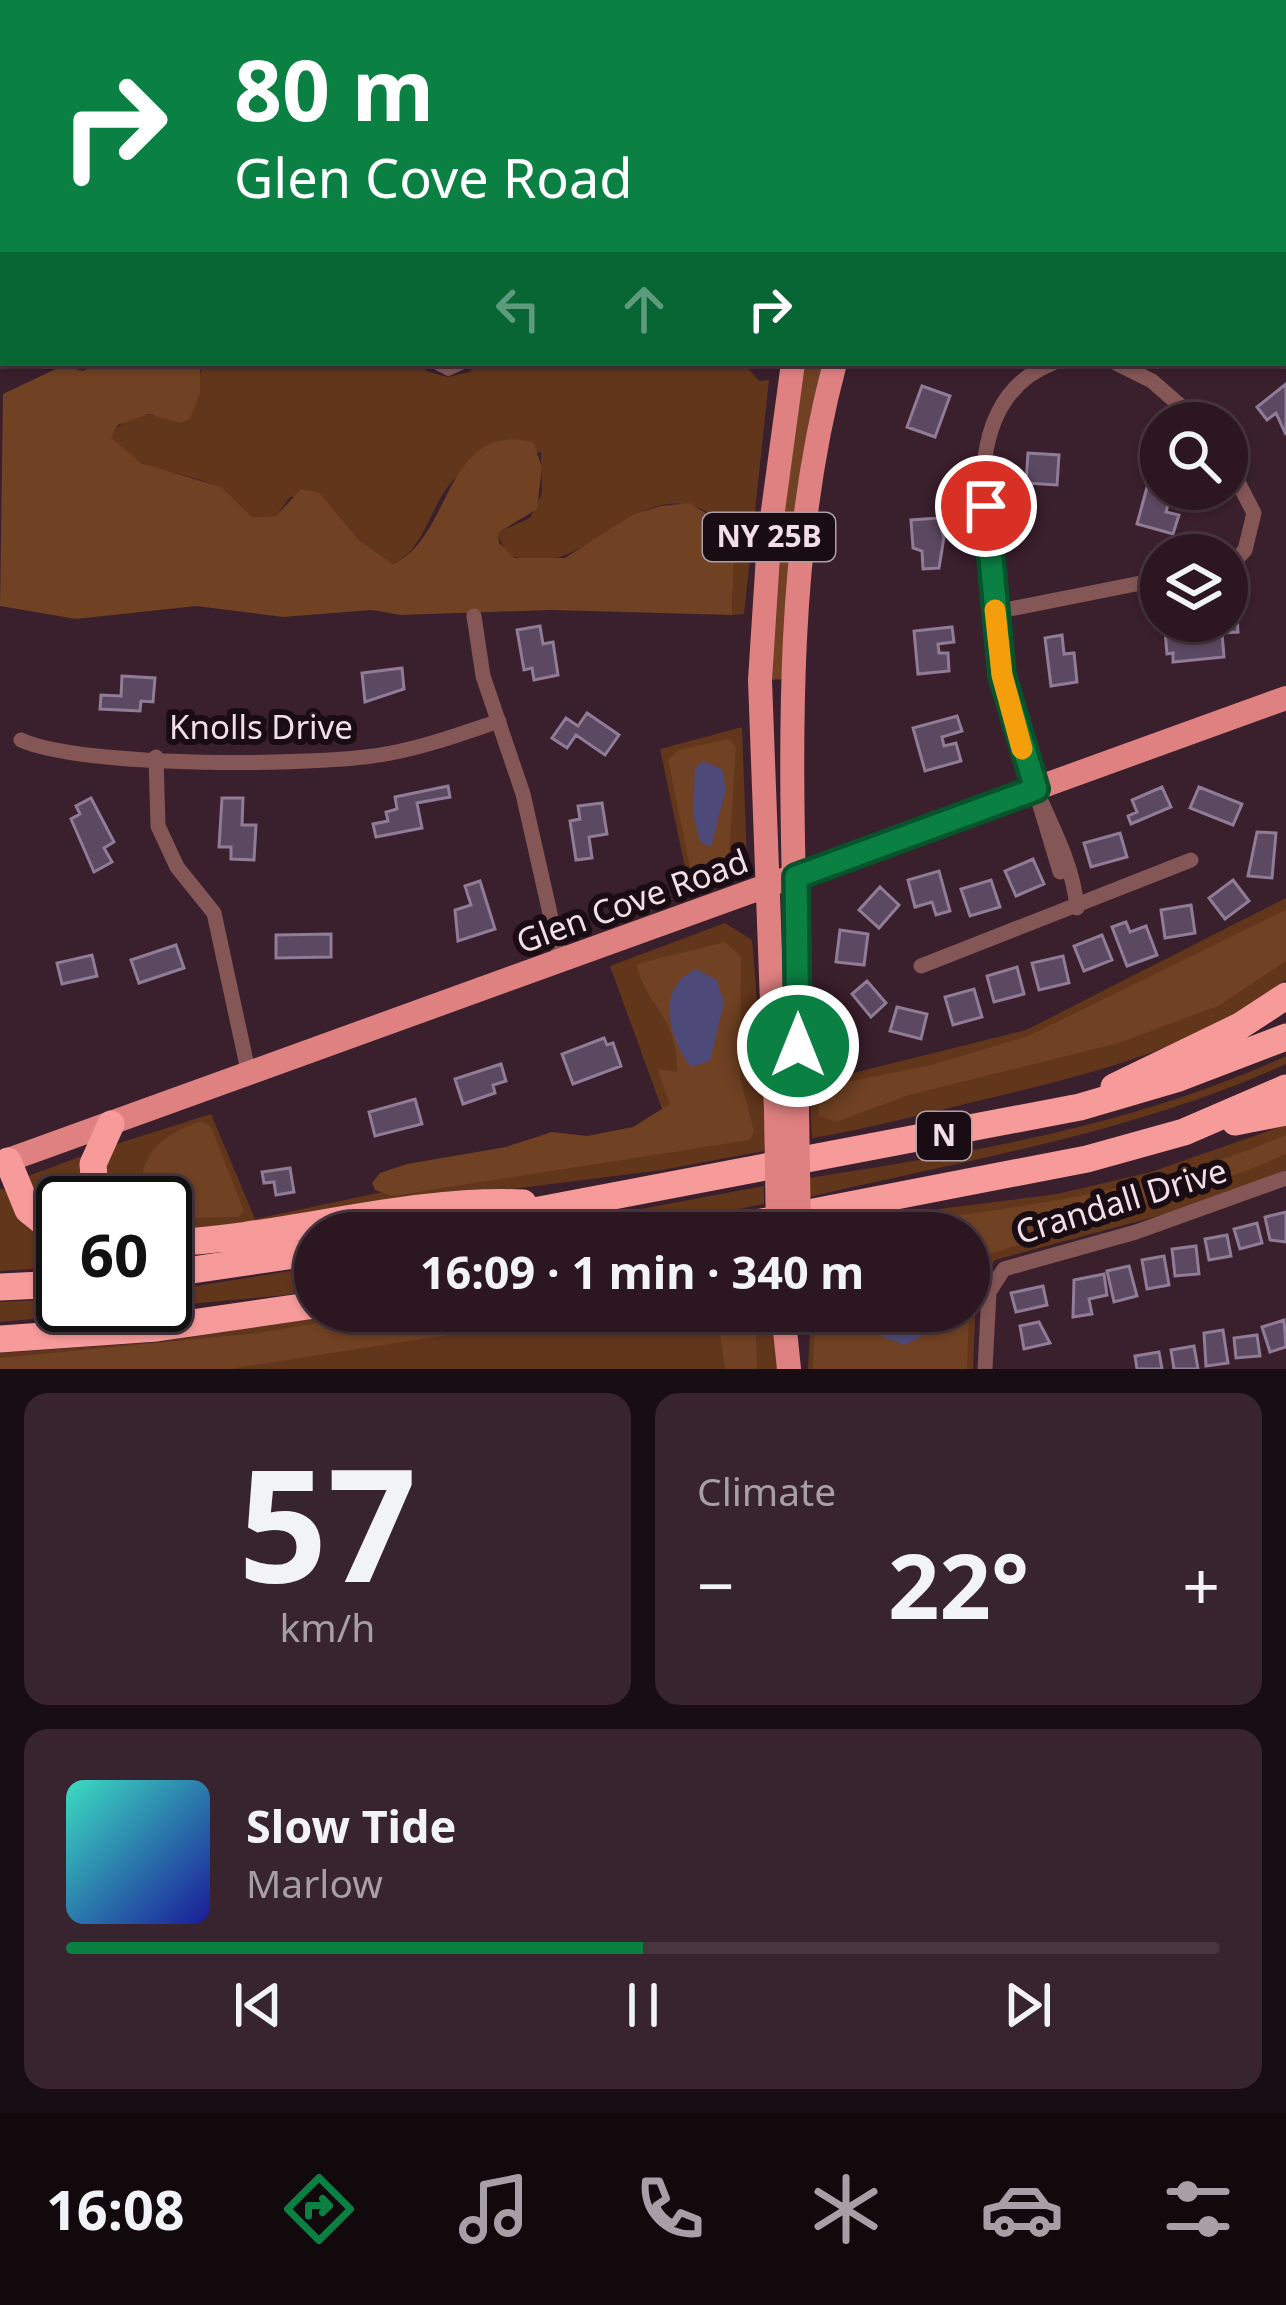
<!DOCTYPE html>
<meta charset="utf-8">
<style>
:root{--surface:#2c1721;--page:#38242e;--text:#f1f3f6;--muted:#a69fa5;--line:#48363f;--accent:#0b8043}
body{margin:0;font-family:"Noto Sans",sans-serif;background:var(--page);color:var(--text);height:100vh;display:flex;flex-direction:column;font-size:45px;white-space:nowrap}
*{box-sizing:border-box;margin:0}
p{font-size:39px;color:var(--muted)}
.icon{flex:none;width:66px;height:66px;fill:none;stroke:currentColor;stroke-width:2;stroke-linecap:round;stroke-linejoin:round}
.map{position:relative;height:1369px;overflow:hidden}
.details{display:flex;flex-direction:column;gap:24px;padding:24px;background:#180d12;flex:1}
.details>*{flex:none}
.banner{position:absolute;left:0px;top:0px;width:1287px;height:366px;box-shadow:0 3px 9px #0004,0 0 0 3px var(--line);background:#0b8043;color:#fff;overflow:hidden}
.tools{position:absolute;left:1140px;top:402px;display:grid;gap:24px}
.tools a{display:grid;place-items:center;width:108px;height:108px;border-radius:50%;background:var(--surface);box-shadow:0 3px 9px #0004,0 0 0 3px var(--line);font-size:60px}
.speed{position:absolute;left:36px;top:1176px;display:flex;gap:24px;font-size:60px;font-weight:700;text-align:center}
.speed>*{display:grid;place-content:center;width:156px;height:156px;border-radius:50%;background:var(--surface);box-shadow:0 3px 9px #0004,0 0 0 3px var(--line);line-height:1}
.speed .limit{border:6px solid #111;border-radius:18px;background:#fff;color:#111}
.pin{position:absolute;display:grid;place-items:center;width:102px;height:102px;color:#fff;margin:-51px;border:6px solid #fff;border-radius:50%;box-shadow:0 3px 12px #0007}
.me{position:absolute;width:132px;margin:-66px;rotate:0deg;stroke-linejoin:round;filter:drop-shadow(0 0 9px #0008)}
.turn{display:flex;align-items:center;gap:42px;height:252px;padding:0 36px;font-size:54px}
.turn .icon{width:156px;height:156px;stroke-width:2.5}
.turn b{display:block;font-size:84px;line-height:102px}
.lanes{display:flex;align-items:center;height:114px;padding:0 36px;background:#0003;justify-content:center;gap:60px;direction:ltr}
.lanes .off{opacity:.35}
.big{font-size:90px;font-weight:700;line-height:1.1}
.details .card{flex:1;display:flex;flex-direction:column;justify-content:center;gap:18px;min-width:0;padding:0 42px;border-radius:24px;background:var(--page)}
.details .dial{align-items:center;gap:0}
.dial b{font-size:156px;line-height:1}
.song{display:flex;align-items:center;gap:36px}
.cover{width:144px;height:144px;border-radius:18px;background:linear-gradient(135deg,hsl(170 70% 55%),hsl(240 70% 35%))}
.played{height:12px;border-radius:6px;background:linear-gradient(90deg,var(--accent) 50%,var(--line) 50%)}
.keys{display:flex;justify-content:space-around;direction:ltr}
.heat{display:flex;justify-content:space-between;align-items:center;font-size:66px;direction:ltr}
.details .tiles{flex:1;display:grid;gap:24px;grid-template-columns:1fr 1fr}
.card:last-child{grid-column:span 2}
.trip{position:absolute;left:294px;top:1212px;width:696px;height:120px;border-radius:60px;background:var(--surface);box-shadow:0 3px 9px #0004,0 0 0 3px var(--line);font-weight:700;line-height:120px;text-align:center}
.menu{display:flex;height:192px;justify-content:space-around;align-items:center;background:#12090d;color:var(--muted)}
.menu .icon{width:84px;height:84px}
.menu .active{color:var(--accent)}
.menu b{font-size:54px;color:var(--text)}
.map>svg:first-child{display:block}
</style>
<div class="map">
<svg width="1286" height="1369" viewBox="0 0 1286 1369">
<rect width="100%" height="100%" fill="#3a1f2c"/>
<path fill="#62361b" d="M200 363H422L426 371 447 377 470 372 475 363H744L759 381 769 380 744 614 732 615 734 557 726 525C639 451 589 595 506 553L497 533 530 518 542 493 541 452C519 457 486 459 467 469 430 490 432 545 393 564L359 540 320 493 290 497 276 516 252 517C236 509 232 493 215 486 180 469 135 473 110 438 123 416 140 411 164 417L201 372Z
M742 727 747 865 736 869V876L690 891 660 749Z
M1286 898V980C1194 1051 1083 1076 973 1102 919 1115 867 1129 812 1138L809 1084 1026 1030Z
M725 923 752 940 767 1119 764 1151 662 1170 165 1233V1203H106L102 1168 110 1146 211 1114 255 1219 670 1131 610 966Z
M1286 1056V1064C1133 1133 971 1159 809 1197V1178C970 1153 1137 1125 1286 1056Z
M1286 1125V1170L1202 1204 995 1260 976 1292 973 1369H808L811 1311H969V1233H812V1225L1057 1194 1151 1172Z
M82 1156 86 1203H63V1230L50 1224 23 1178Z
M764 1186V1204L615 1233H513Z
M0 1189 9 1190 63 1246V1267L0 1271Z
M315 1267V1289L286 1295 0 1322V1302L63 1299V1305H165V1291Z
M360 1311H783L789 1369H0V1353L160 1342Z"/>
<path fill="#704123" d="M100 363H200V393L190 419 180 423 149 414 118 425 111 438 141 463 221 487 252 517 276 516 301 489 320 493 359 540 393 564C454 536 443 421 533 442L542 467 537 509 498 533 499 543 515 558H565L634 514 660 506 689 503 726 525 734 557 732 615 551 610 401 615 372 610 283 617 196 606 76 619 0 606 3 394 62 366 83 371Z
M797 363H830L793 679 760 680Z
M728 739 736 747 729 856 704 874 690 867 668 760 679 750Z
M1286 910V961L1218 1006 1118 1043 909 1095 836 1122 818 1115 820 1095 827 1086 931 1065 1028 1036Z
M725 942 741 957 740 1078 754 1132 750 1140 392 1196 375 1190 372 1183 380 1173 407 1164 506 1147 552 1132 587 1136 633 1127 670 1104 657 1069 677 1072C677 1014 648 1009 636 964Z
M202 1121 211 1127 244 1211 238 1217 185 1218 165 1213V1203L142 1199C136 1154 163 1134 202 1121Z
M1286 1135V1154L1246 1171 981 1257 971 1267 967 1369H813L815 1311H969V1233L837 1230C987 1213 1147 1195 1286 1135Z
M388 1311H600L230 1369H0V1358L258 1333Z
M717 1311H755L757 1369H725Z"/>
<path fill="#4d4979" d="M703 761 722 769 726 789 711 847 700 842 693 814 695 768Z
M696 969 717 980 724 1003 710 1061 691 1067C668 1037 655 988 696 969Z
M865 1311H938L930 1332 905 1345 873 1333Z"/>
<path fill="#5b4861" stroke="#907c97" stroke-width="3" d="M1286 384V435L1276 413 1267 420 1257 407Z
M922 386 950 396 935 437 907 427Z
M1028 453 1059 455 1057 485 1026 483Z
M1149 480 1161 483V489L1197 493 1193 508 1169 501 1166 512 1179 515 1173 534 1137 524Z
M938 518 944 537 939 568 923 569 922 551 913 548 911 520Z
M1237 617 1238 632 1222 633 1224 657 1173 662V653L1167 654 1165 631 1206 629V621Z
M540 626 543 644 553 642 558 675 534 680 532 668 524 670 517 630Z
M952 627 954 642 938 644 939 653H948L949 671 918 674 914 631Z
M1062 635 1064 654 1074 653 1077 682 1051 686 1045 638Z
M402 668 404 689 365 702 362 673Z
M122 676 155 678 153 702 141 701 140 711 100 709 101 695 121 696Z
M587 713 619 735 605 755 576 735 567 748 552 738 566 718 578 726Z
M957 716 962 731 942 737 944 746 956 743 961 761 925 771 913 728Z
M448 786 450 797 417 803 422 828 376 837 373 824 388 821 386 812 397 809 395 797Z
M1162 787 1171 807 1131 824 1128 816 1137 812 1132 800Z
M1199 787 1242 804 1233 825 1190 808Z
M91 798 114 842 104 848 112 862 94 872 71 819 80 814 76 806Z
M222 798H243L242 825H256L254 860 231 859V847H219Z
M602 803 607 834 589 837 592 858 576 860 570 821 580 819 578 806Z
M1257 832 1276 833 1272 878 1248 876Z
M1120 833 1127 857 1091 867 1084 843Z
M1033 859 1044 884 1016 896 1005 871Z
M939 871 950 911 936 915 932 902 915 907 908 880Z
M991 880 1000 907 970 916 961 889Z
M1233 880 1249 901 1225 919 1209 898Z
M480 881 495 929 458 941 455 910 471 905 465 886Z
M880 887 899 905 879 928 859 910Z
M1191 905 1195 933 1165 938 1161 910Z
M1126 922 1130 932 1146 926 1157 955 1127 966 1112 927Z
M840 930 868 934 864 965 836 962Z
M331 934V957L276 958V935Z
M1102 935 1112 960 1084 971 1074 946Z
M176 945 184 968 139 983 131 960Z
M92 955 97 976 62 984 57 963Z
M1063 956 1069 983 1039 990 1032 963Z
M1017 967 1024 994 994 1002 987 976Z
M867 981 886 1003 871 1017 852 994Z
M974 989 982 1017 953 1025 945 997Z
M897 1007 927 1014 921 1039 890 1031Z
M604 1038 607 1045 613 1043 621 1066 573 1084 562 1054Z
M501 1064 506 1081 493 1085 495 1093 463 1104 455 1079Z
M415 1099 422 1124 375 1136 369 1112Z
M290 1168 294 1192 276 1195 274 1182 264 1183 262 1172Z
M1286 1212V1242L1270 1240 1265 1217Z
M1257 1223 1262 1243 1240 1249 1234 1229Z
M1227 1235 1231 1256 1209 1260 1205 1239Z
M1196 1246 1199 1274 1175 1276 1172 1249Z
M1164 1256 1169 1285 1147 1289 1142 1260Z
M1129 1266 1137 1296 1114 1302 1107 1271Z
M1104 1274 1107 1295 1089 1299 1092 1314 1073 1317 1074 1280Z
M1043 1286 1047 1305 1016 1312 1011 1293Z
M1284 1320 1286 1347 1270 1352 1262 1327Z
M1039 1322 1050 1343 1024 1349 1020 1326Z
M1223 1330 1228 1363 1206 1366 1204 1333Z
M1257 1335 1260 1356 1236 1358 1234 1338Z
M1194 1346 1198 1369H1174L1171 1350Z
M1159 1352 1162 1369H1137L1135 1356Z"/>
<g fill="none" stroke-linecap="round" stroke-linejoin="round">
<path stroke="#845656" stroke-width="8" d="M200 0V3
M251 0V3
M472 0V3
M534 0 535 3
M752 0 753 3
M0 30H3
M431 363 448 372 468 363"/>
<path stroke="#845656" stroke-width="15" d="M1086 3 1091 0
M1053 363C956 400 984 531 995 612L1161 579
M1116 363 1152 381 1200 423
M1227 461 1254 513 1245 550 1227 569
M995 612C1002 671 1011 730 1034 785 1051 826 1073 863 1077 908
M474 616 483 676 523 794 561 962
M21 740C82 768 321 767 391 753 428 746 463 733 499 721
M156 757 158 826 177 867 214 913 249 1075
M1036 792 1060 872
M921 966 1191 860
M985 1369 989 1292 1004 1269 1136 1232 1286 1178"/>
<path stroke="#b86e6e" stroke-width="21" d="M798 3H888
M0 73H3"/>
<path stroke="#df8081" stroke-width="24" d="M1072 0 1074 3
M1197 0 1199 3
M839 3V0
M950 3 951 0
M1284 162 1286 166
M1284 271 1286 274
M797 1108C799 860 770 605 835 363
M776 1111 760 680 769 540 793 363
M0 1163 1286 698
M783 1311 789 1369"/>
<path stroke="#f69a9a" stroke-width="27" d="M1114 1087 1240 1026 1286 996
M1235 1122 1286 1112
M8 1161 28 1210 63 1238
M96 1203 93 1164 111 1124
M419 1233 1080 1107 1179 1078 1286 1037
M705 1233 1087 1159 1184 1132 1286 1088
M165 1243C285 1238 404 1198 523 1203
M165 1274 315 1252
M0 1287 63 1284
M0 1339 157 1328 315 1305"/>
<path stroke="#df8081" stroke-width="24" d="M797 1108 799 1233
M776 1111 778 1233"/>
</g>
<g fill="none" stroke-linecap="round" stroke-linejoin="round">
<g stroke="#07532c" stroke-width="30">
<path id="route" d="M798 1046 796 877 1036 789 1002 675 986 506"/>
</g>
<use href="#route" stroke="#0b8043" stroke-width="21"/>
<path stroke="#f59e0b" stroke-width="21" d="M995 610 1002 675 1022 749"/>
</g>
<g text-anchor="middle" stroke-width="12" stroke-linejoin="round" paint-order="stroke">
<g fill="#190d13" stroke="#b09fa7" stroke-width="3">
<rect x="703" y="513" width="132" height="48" rx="9"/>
<rect x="917" y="1112" width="54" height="48" rx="9"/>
</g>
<g font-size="30" font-weight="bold" fill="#f1dee6">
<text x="769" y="547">NY 25B</text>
<text x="944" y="1146">N</text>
</g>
<g font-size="33" fill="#f1dee6" stroke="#190d13">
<text x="261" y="739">Knolls Drive</text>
<text transform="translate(632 901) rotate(-20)" y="12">Glen Cove Road</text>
<text transform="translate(1121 1201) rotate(-17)" y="12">Crandall Drive</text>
</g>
</g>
</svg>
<div class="tools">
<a><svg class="icon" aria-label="search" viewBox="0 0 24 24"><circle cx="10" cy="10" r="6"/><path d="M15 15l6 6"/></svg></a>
<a><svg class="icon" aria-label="layers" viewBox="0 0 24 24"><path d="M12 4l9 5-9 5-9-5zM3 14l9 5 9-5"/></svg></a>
</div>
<div class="speed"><div class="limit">60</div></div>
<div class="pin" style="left:986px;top:506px;background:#d93025"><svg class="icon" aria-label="arrive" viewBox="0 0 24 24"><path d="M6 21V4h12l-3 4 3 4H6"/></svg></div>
<svg class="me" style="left:798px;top:1046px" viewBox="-20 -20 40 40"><circle r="17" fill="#0b8043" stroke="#fff" stroke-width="3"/><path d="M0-11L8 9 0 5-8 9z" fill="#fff"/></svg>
<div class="trip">16:09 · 1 min · 340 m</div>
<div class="banner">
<div class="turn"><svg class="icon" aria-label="right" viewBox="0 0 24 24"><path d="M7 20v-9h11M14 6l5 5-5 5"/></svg><div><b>80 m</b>Glen Cove Road</div></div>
<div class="lanes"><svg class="icon off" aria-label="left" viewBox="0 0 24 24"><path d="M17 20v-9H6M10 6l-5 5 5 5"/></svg><svg class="icon off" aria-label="ahead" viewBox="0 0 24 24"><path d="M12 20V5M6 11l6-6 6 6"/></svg><svg class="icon" aria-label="right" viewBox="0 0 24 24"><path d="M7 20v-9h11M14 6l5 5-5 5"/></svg></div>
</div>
</div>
<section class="details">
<div class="tiles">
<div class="card dial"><b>57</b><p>km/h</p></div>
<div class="card"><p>Climate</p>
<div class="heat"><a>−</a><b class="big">22°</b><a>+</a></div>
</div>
<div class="card">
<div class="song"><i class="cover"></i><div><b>Slow Tide</b><p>Marlow</p></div></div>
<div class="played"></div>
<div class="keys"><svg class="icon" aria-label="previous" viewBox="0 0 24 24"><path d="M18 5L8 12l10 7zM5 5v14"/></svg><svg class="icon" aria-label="pause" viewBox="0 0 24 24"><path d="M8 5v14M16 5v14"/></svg><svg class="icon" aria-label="next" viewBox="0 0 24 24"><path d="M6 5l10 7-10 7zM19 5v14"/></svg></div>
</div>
</div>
</section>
<nav class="menu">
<b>16:08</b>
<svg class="icon active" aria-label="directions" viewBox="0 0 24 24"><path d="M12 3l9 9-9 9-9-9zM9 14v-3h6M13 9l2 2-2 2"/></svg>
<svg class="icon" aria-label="music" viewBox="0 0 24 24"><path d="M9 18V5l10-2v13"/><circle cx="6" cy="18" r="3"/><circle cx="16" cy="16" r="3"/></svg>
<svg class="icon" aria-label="phone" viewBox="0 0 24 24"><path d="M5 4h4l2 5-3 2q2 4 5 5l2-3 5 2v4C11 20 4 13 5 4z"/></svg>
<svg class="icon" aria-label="climate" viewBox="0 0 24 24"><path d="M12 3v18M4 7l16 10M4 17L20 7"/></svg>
<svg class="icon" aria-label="car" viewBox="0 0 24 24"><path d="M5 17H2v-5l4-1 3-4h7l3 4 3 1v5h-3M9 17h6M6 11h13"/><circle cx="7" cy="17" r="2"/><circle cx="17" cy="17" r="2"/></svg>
<svg class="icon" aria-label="filters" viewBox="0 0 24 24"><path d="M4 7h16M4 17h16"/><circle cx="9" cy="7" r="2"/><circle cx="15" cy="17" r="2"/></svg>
</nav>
